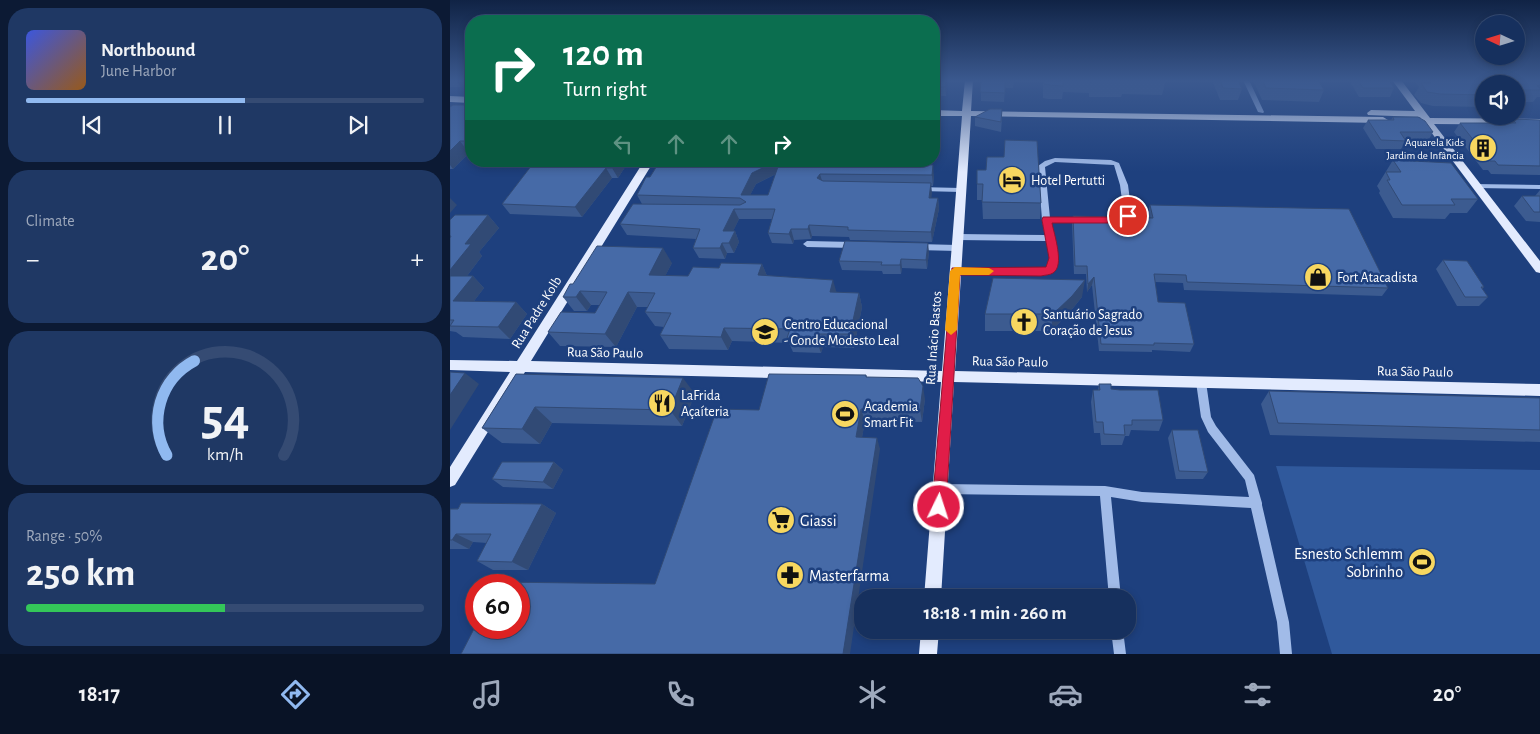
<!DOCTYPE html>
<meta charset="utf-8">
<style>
:root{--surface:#16305e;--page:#1f3864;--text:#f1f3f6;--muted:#9ea9bc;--line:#354b73;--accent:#90b9f0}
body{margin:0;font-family:"Alegreya Sans",sans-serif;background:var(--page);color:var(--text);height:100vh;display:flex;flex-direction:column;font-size:19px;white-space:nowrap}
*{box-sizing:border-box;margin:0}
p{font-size:16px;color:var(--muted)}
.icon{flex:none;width:28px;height:28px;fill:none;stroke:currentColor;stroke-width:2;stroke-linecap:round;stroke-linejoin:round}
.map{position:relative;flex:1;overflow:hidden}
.panel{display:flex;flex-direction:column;gap:8px;padding:8px;background:#0c1a34;width:450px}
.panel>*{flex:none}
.banner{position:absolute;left:15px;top:15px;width:475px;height:152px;border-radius:20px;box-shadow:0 2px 8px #0003,0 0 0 1px var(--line);background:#0b6e4f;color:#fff;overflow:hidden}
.needle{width:32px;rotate:274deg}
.fabs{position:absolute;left:1025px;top:15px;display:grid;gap:10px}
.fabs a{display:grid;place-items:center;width:50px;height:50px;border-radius:50%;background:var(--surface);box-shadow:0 2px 8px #0003,0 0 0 1px var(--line);font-size:25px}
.speed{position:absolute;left:15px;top:574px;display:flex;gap:10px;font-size:25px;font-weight:700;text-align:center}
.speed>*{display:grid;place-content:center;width:65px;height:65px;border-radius:50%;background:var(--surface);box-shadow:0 2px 8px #0003,0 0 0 1px var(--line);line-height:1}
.speed .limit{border:8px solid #d22;background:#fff;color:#111}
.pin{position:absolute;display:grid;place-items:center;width:42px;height:42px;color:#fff;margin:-21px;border:2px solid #fff;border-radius:50%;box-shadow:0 1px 5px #0007}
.me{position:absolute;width:55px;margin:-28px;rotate:4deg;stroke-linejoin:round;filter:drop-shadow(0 0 4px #0008)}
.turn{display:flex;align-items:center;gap:18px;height:105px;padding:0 15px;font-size:22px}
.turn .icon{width:65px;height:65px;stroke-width:2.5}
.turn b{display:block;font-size:35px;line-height:42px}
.lanes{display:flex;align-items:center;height:48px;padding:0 15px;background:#0003;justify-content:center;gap:25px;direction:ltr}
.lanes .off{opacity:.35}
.big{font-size:38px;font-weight:600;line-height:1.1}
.panel .widget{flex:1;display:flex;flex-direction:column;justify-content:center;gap:8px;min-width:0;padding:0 18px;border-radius:20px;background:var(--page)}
.panel .dial{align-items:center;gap:0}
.dial svg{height:130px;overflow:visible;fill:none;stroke:var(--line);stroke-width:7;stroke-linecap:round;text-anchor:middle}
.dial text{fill:var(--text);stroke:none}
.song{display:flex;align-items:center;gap:15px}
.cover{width:60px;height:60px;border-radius:8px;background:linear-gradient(135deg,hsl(230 70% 55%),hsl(30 70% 35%))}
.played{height:5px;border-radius:2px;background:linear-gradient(90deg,var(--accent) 55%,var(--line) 55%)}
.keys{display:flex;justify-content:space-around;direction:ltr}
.heat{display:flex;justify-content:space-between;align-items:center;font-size:28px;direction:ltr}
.charge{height:8px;border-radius:4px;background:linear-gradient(90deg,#34c759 50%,var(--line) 0)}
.trip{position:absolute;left:404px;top:589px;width:282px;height:50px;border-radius:20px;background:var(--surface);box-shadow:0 2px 8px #0003,0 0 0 1px var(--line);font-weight:600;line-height:50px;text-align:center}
.dock{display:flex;height:80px;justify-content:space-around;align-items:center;background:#091326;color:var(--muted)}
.dock .icon{width:35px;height:35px}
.dock .current{color:var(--accent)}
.dock b{font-size:22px;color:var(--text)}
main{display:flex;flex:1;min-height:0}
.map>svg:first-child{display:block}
</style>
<main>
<section class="panel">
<div class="widget">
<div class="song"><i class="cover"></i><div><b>Northbound</b><p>June Harbor</p></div></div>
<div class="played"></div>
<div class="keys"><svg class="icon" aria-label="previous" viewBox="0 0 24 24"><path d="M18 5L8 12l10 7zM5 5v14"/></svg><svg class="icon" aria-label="pause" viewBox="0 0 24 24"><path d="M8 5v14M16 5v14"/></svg><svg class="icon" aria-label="next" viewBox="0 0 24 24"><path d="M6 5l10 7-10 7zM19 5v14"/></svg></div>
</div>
<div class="widget"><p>Climate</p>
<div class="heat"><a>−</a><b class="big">20°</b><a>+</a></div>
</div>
<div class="widget dial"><svg viewBox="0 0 100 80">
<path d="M14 69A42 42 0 1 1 86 69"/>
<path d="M14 69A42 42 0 0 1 31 11" stroke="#90b9f0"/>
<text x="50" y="56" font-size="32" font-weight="700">54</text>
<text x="50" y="72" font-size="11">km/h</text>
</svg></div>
<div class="widget"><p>Range · 50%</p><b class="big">250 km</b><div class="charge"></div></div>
</section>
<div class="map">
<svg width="1090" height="654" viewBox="0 0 1090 654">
<rect width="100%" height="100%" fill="#1e407e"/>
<path fill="#30599c" d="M826 466 1090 470V654H882Z"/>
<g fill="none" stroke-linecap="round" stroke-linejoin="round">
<path fill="#a1bbe8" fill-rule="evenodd" d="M793 80H799L814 112 813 113 808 112Z
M605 158 661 160 669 163 678 185 682 216 681 218 667 222 663 220 664 218 674 215 670 185 664 165 605 162 595 167 600 218H634L638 220 634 222H600C604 238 612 257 603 272L591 275 502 273 501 271 505 268 591 269 597 268 600 258 596 241 508 240 504 237 508 234 595 235 592 220 588 166 595 161Z
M1023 184 1090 185V189L1026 188 1022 186Z
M468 187 511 188 515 190 511 192 471 191 467 189Z
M357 241 404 242 408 245 404 248 357 247 353 244Z
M467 244 507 245 511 248 507 251 467 250 463 247Z
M751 378 754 379 756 382 761 417 766 426 804 475 812 503V505L839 622 842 654H830L827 622 801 508 692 502 661 497 671 598H659L650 496 490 494 486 493 485 489 486 485 490 484 655 486 692 492 799 497 795 480 758 432 751 417 746 382 748 379Z
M661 630H673L676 654H664Z"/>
<path fill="#e3ebfe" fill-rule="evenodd" d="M515 80H523L521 111 933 117 938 120 933 123 521 116 505 371 1090 384V396L504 382 491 598H474L491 382 75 372 5 485 0 487V467L60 372 0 370V360L67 361 194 161H204L81 361 492 371 512 116H484V110L512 111Z
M942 80H951L980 118 1090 119V125L984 124 1090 261V273L1086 272 975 124H960L955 121 960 118H971L969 117 918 115 917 113 921 110 965 111Z
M0 96 21 97V103L0 102Z
M471 630H489L487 654H469Z"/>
</g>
<path fill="#3c5b90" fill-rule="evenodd" d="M0 80H21L15 83 11 87H0Z
M484 80H497L496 96H484Z
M531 80H564L563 88H555L554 102 531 101Z
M593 80H716L712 95 672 94 671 97H639V93L613 92 612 99H598L593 98Z
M762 80H788L792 89 788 100H770Z
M803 80H868L874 90 869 102 812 100Z
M899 80H939L944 88 940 97H909Z
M964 80H1090V97H1087L1083 102H1066V84H1034V107L983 106 971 103 964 95 969 87Z
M21 105V153H19L3 169H0V107Z
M525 117 552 118 551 132 525 126Z
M943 117 983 132 978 141H956L951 149H926L913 128 918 120H941Z
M1062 119 1090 120V175L1041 174 1038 170H1033L1004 132 1010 123H1059Z
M943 160 1028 199 1017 213H1000L995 219 943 218 929 193 930 191 927 186Z
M85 161H179L168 178H162L132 217 60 214 52 204Z
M210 161H443V163L484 176 483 186H481V198H488L489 209 482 242 400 240 399 237 362 236 361 239 344 240 343 244 322 243 318 233 322 219H289L283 231H285L289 242 284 253H277L275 259 249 258 243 248 246 239 177 235 170 224 192 204 187 195 200 177ZM326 174 318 195H300L306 184Z
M527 170 591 203 590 219H533L532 200H527Z
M1090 190V222L1076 221 1064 206 1072 196H1085Z
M700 205 938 288 932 296 734 290 733 283 705 282 708 302 744 344 740 352 702 350V352L649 351 642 285 637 292 636 274H624L622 224 623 216 699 218 698 213Z
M38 215 49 228 29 252 32 256 17 276H23L34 288 24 301 66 302 77 314 60 339 13 337 6 332 0 331V220Z
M479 252 477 269 452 268 451 274H433L432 271 392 270 389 261Z
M993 260 1034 287 1032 289 1038 297 1029 306H1007L986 269Z
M222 263 215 276H238L269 268 312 264 317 276 387 292 409 293 412 307 404 348 373 347 371 353 343 352 339 343 282 341 278 350 219 349 210 335 214 327 205 326 195 312 198 307H187L166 347 110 346 98 332 145 313 150 305H141L137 311H124L113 297 123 284Z
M632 297 619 313 601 331H535V314Z
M66 374 245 394 232 426 102 423 90 444 52 443 32 428Z
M416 375 417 377 475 399 472 422 415 421 412 437 430 449 205 584 309 410Z
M649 384 661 389 713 420 709 431 681 430 679 436H675L672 445H651L650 433H644L641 402 643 390H648Z
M819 391 1090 398V442L820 435 811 404Z
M722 430 758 472 753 479H726L718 438Z
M104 462 113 470 103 489 53 487 42 479Z
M92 504 106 513 78 570H43L27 561 37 543 23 542 19 549H0V509Z"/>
<path fill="#314a75" d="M6 80H21V82L15 83 11 87Z
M496 80H497L496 96 495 87Z
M487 109 488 119 484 148V131Z
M10 141 19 153 3 169 0 165V151Z
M166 161H179L168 178 162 168Z
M327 161H332L334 170 306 184 296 203 291 195 302 173Z
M483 165 484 176 483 186 482 175Z
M156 168 162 178 132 217 125 207Z
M370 174 373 184 367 178Z
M481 183 482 193 480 209 479 198Z
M0 198 7 205 0 213Z
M488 198 489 209 482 242 481 232Z
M284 209 289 219 278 242 273 231Z
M38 215 49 228 29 252 32 256 8 288 0 280V270L15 244Z
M359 225 362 236 361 239 358 229Z
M341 229 344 240 343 244 339 234Z
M285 231 289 242 284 253 279 243Z
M272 243 277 253 275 259 270 248Z
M478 243 479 252 477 269 476 260Z
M213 248 222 263 208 290 199 275Z
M451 259 452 268 451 274 450 265Z
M312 264 318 278 308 275Z
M23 276 34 288 15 313 3 301Z
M644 277 642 285 637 292 638 284Z
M383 280 387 294 380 292Z
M635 280 632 297 619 313 601 331 603 314Z
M130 291 141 305 137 311 126 297Z
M178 292 187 307 166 347 155 334Z
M409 293 412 307 404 348 400 334Z
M66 302 77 314 60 339 48 327Z
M274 328 282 341 278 350 271 337Z
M368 334 373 347 371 353 366 339Z
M15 373 29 384 0 430V395Z
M233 378 245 394 232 426 220 410Z
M473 386 475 399 472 422 470 410Z
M85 407 102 423 90 444 72 429Z
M411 409 415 421 410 449 406 437Z
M427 438 430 449 400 654H393Z
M104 462 113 470 103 489 93 482Z
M92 504 106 513 78 570 62 562Z
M6 534 23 542 19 549 2 540Z"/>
<path fill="#466aa7" stroke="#314a75" d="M484 80H496L495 87H484Z
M531 80H555V93L530 92Z
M594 80H613V86L599 85 594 84Z
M641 80H673L674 83H641Z
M684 80H715V81Z
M770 80H788L792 89 773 88Z
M812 80H868L874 90 816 88Z
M908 80H939L944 88H913Z
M979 80H1090V85L1087 86 1090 88V90H1074L1069 86H1066V84H1034V95L990 94 977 92 971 83H981Z
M3 105H21V141H10L0 151V107Z
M484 109H487L484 131Z
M540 109H552L551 122 525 117Z
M943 117H968L975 121 983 132H950L956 141 931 140 918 120H944Z
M1062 119 1090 120V166L1048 165 1045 161H1040L1010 123H1066Z
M555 140 587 141 591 203 532 202 533 184H527V170H536L537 157H554Z
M943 160 1001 163 1028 199H1001L1005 205H952L937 180H940L936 172H951Z
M85 161H166L162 168H156L125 207 52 204Z
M210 161H327L302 173 291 195H318L330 161H440L439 163 483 165 482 175 370 174 367 178 373 181 481 183 479 198H488L481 232 398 230V227L359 225 358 229H341L339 234 318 233 325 209H284L273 231H285L279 243H272L270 248H243L250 229 170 224 183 204 290 205 296 202 290 198 187 195 196 177H200Z
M1072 196H1090V212H1084Z
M700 205 899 209 938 288 737 282 736 275 704 274 708 302 735 303 744 344 704 343V345L651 344 644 277 638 284 637 266H625L623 216 703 218Z
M5 215H38L15 244H21L0 270V238L1 236H0V220Z
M395 241 478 243 476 260 451 259 450 265H431L432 262 389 261Z
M147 246 213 248 199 275 238 276 243 267 269 268 271 263 312 264 308 275 383 280 380 292 409 293 400 334H368L366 339 337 338 340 329 274 328 271 337 210 335 221 313 195 312 205 293 178 292 155 334 98 332 111 312 145 313 157 292 130 291 126 297H113L120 284H123Z
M993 260 1017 261 1034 287H1031L1038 297H1015Z
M0 276H23L3 301 66 302 48 327 0 326 4 320H0Z
M543 278 635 280 622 296 603 314H535Z
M0 372 15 373 0 395Z
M66 374 233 378 220 410 85 407 72 429 32 428Z
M319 374 416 375V377L468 378 473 386 470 410 411 409 406 437 427 438 393 654H11L26 625V628H69V585H46L48 582 205 584 267 409 309 410Z
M649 384H661V389L670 390H708L713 420H682V425H674L675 435 654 434 653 422H646L643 390H650Z
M819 391 1090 398V430L828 423Z
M722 430H748L758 472 729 471Z
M52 462H104L93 482 42 479Z
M11 503 92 504 62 562 27 561 41 534H6L2 540H0V509H8Z"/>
<linearGradient id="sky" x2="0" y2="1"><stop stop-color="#102345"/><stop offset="0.47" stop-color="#3b598f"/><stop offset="1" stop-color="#3b598f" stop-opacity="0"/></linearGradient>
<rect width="1090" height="172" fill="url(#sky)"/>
<path fill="#e11d48" stroke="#92132f" d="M678 213 682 216 672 223H602C604 234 615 266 603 273 600 275 595 275 591 276L510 275 496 507 494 511 489 513 484 511 482 507 502 268 596 267 599 258 592 220 593 217H670Z"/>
<path fill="#f59e0b" d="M505 267 539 268 544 271 539 275H510L507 330 501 335 495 330 500 271Z"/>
<defs>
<g id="building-disc" transform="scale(1.4375)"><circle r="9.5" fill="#f7d760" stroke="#1e407e"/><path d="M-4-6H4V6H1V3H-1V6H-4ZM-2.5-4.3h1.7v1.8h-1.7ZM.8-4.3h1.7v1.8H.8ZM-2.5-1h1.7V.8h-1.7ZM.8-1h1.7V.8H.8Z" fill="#111"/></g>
<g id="hotel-disc" transform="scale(1.4375)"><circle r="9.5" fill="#f7d760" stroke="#1e407e"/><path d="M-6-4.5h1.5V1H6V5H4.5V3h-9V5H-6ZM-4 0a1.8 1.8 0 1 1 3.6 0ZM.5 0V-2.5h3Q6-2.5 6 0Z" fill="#111"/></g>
<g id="shop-disc" transform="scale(1.4375)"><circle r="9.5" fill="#f7d760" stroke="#1e407e"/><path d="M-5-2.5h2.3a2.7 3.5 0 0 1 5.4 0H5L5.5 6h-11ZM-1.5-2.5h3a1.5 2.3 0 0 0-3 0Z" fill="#111"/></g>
<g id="church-disc" transform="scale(1.4375)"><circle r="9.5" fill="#f7d760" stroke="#1e407e"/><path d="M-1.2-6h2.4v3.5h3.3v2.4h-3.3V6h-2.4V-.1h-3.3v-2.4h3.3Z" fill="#111"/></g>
<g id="school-disc" transform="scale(1.4375)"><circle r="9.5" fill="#f7d760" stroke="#1e407e"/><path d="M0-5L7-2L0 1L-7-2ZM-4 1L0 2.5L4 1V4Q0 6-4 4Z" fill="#111"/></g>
<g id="restaurant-disc" transform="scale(1.4375)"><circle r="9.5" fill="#f7d760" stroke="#1e407e"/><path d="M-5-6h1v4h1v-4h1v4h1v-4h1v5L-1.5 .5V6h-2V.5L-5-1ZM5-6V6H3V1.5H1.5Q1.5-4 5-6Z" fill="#111"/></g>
<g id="stadium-disc" transform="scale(1.4375)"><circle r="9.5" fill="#f7d760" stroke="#1e407e"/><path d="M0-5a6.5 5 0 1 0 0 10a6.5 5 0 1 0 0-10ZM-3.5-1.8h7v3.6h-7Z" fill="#111"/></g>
<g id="supermarket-disc" transform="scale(1.4375)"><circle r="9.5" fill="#f7d760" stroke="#1e407e"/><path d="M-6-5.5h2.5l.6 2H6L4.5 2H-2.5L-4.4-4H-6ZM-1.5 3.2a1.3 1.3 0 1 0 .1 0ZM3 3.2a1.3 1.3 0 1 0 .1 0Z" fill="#111"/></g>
<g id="pharmacy-disc" transform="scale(1.4375)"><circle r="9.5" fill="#f7d760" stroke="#1e407e"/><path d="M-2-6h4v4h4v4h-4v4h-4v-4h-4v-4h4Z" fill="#111"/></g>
</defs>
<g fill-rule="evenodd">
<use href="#building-disc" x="1033" y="148"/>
<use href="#hotel-disc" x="562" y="180"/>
<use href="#shop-disc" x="868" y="277"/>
<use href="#church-disc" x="574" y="322"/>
<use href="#school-disc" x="315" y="332"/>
<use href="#restaurant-disc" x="212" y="403"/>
<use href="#stadium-disc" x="395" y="414"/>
<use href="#supermarket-disc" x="331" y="520"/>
<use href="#stadium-disc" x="972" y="562"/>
<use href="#pharmacy-disc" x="340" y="575"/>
</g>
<g text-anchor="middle" stroke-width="5" stroke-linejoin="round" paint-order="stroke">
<g font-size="11" fill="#fff" stroke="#1e407e" text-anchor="end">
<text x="1014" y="146">Aquarela Kids<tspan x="1014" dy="13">Jardim de Infância</tspan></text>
</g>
<g font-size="14" fill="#fff" stroke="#1e407e" text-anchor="start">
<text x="581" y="185">Hotel Pertutti</text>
<text x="887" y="282">Fort Atacadista</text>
<text x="593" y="319">Santuário Sagrado<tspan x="593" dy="16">Coração de Jesus</tspan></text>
<text x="334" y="329">Centro Educacional<tspan x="334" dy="16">- Conde Modesto Leal</tspan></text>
<text x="231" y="400">LaFrida<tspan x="231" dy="16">Açaíteria</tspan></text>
<text x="414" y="411">Academia<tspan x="414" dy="16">Smart Fit</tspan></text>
</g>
<g font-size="14" fill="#fff" stroke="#1e407e">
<text transform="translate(86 312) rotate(-58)" y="5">Rua Padre Kolb</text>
<text transform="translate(483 338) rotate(-86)" y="5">Rua Inácio Bastos</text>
<text transform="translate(155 352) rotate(1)" y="5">Rua São Paulo</text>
<text transform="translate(560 361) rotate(1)" y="5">Rua São Paulo</text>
<text transform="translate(965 371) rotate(1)" y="5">Rua São Paulo</text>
</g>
<g font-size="16" fill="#fff" stroke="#1e407e" text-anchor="start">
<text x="350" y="526">Giassi</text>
<text x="953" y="559" text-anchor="end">Esnesto Schlemm<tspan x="953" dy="18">Sobrinho</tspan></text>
<text x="359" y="581">Masterfarma</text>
</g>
</g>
</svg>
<div class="fabs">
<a><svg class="needle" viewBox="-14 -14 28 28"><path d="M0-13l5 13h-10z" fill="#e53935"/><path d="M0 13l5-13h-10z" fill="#9ea9bc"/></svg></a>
<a><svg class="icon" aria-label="sound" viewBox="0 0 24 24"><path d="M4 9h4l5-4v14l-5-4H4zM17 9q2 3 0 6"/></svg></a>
</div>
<div class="speed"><div class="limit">60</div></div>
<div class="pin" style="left:678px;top:216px;background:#d93025"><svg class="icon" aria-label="arrive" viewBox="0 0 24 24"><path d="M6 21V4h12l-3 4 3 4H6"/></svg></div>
<svg class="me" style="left:489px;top:507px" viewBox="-20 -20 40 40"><circle r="17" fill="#e11d48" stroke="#fff" stroke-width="3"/><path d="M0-11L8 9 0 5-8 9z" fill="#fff"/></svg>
<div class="trip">18:18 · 1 min · 260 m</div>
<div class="banner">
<div class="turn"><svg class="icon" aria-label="right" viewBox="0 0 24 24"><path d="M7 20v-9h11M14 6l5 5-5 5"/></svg><div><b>120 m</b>Turn right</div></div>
<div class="lanes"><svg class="icon off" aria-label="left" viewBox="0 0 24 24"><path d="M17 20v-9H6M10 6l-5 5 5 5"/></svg><svg class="icon off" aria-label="ahead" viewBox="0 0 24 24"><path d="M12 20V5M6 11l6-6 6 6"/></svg><svg class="icon off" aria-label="ahead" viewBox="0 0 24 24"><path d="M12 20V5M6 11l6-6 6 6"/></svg><svg class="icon" aria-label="right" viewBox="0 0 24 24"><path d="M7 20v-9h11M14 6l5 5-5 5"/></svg></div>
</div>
</div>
</main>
<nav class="dock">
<b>18:17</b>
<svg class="icon current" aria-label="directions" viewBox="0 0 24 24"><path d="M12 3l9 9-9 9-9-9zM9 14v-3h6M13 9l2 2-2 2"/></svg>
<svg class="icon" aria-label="music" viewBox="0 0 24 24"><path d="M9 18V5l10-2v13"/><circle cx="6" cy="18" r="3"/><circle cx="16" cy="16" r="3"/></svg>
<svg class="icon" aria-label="phone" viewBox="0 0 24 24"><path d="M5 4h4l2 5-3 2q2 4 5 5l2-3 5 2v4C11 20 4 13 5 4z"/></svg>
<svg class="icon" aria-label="climate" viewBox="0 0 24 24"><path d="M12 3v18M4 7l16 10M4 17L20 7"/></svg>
<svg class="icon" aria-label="car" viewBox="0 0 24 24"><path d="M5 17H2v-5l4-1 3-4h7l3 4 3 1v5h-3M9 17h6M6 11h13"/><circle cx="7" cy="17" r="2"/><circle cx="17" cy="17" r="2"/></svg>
<svg class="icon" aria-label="filters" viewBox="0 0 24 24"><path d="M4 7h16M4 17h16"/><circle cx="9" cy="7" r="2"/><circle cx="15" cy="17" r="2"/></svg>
<b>20°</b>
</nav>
